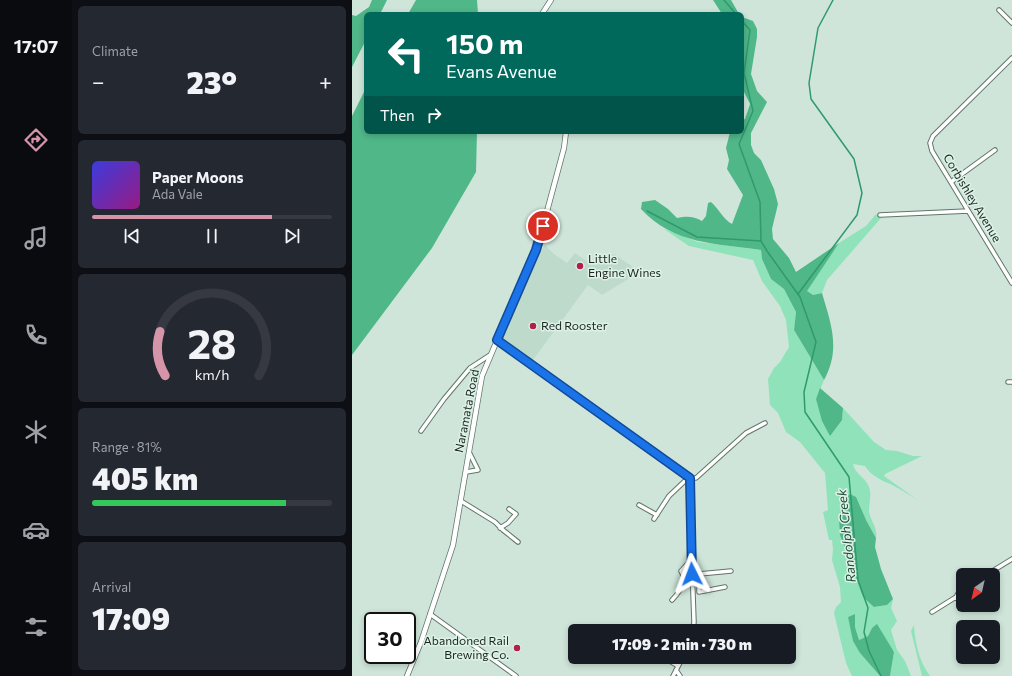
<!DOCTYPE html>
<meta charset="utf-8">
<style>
:root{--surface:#171b24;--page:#242831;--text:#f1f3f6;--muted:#9ea1a6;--line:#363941;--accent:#d594a8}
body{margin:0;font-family:Commissioner,sans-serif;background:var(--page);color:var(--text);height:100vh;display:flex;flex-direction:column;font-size:15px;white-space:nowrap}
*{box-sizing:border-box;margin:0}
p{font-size:13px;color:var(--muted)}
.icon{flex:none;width:22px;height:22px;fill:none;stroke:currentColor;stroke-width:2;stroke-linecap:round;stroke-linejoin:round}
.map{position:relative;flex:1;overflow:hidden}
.drawer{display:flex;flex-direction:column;gap:6px;padding:6px;background:#0d0f14;width:280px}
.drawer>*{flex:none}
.top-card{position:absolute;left:12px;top:12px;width:380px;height:122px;border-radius:6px;box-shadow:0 2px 6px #0003;background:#00695c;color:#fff;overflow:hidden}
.needle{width:26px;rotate:214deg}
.controls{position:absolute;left:604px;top:568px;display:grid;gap:8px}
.controls a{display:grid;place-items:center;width:44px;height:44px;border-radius:6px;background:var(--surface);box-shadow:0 2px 6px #0003;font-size:20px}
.speed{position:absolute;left:12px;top:612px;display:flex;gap:8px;font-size:20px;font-weight:700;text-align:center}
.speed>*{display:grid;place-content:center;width:52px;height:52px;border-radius:50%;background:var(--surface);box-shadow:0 2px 6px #0003;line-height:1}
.speed .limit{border:2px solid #111;border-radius:6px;background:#fff;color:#111}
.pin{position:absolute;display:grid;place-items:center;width:34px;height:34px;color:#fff;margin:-17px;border:2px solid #fff;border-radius:50%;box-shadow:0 1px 4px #0007}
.me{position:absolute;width:44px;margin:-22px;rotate:357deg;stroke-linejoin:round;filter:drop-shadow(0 0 3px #0008)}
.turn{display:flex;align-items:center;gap:14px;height:84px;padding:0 16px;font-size:18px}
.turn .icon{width:52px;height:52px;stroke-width:2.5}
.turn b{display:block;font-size:28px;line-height:34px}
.then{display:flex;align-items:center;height:38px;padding:0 16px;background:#0003;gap:8px;font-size:15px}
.big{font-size:30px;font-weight:800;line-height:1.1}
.drawer .tile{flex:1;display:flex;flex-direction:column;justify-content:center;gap:6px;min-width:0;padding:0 14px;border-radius:6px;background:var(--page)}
.drawer .dial{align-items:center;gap:0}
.dial svg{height:104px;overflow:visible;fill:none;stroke:var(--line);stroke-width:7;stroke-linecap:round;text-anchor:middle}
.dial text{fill:var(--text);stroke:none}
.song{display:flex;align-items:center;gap:12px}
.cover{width:48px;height:48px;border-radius:6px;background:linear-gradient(135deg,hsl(240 70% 55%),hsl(310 70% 35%))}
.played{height:4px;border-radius:2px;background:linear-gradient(90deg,var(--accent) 75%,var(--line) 75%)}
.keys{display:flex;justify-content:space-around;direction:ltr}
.heat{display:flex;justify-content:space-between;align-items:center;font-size:22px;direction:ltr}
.charge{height:6px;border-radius:3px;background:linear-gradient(90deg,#34c759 81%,var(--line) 0)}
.trip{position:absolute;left:216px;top:624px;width:228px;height:40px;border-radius:6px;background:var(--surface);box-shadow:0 2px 6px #0003;font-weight:800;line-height:40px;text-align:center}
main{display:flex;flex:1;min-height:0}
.tabs{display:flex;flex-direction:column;width:72px;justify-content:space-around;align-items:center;background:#090b0e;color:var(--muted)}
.tabs .icon{width:28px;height:28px}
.tabs .active{color:var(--accent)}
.tabs b{font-size:18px;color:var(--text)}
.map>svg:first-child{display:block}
</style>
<main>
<nav class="tabs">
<b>17:07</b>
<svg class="icon active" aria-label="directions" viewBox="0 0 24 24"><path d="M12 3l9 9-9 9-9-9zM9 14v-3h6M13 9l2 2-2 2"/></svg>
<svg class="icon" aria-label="music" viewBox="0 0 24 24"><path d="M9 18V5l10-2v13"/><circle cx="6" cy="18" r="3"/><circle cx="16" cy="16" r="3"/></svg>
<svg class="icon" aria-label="phone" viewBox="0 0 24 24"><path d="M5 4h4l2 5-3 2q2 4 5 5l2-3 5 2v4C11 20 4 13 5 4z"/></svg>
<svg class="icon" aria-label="climate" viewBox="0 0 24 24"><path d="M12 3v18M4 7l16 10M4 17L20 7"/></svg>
<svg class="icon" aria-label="car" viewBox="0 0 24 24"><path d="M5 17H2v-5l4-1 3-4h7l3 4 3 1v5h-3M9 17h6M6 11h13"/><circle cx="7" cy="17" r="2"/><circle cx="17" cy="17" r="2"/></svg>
<svg class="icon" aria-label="filters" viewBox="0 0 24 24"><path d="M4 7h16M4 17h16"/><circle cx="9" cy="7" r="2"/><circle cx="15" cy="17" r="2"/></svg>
</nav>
<section class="drawer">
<div class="tile"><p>Climate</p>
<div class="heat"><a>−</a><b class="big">23°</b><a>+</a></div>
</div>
<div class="tile">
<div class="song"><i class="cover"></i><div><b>Paper Moons</b><p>Ada Vale</p></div></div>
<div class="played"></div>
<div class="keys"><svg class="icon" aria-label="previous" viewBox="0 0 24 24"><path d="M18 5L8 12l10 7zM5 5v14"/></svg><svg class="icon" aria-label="pause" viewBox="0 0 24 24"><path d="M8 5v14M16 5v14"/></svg><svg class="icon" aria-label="next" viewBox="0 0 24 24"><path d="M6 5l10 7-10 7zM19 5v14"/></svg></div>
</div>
<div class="tile dial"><svg viewBox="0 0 100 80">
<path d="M14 69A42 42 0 1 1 86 69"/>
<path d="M14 69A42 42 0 0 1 10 35" stroke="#d594a8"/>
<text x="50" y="56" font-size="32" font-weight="700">28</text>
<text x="50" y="72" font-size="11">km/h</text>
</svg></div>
<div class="tile"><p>Range · 81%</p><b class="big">405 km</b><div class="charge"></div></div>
<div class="tile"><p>Arrival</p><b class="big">17:09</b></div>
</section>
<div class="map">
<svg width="660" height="676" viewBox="0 0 660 676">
<rect width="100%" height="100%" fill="#cfe5d9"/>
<path fill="#bedacb" d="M193 245 202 254 215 263 223 253 240 265 262 254 288 272 250 295 236 285 181 360 151 339V336L187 253Z"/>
<path fill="#8fe2b9" d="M524 214 529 218 475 280 470 293 461 295 454 291 487 243 514 226Z
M312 229 346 242 409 250 410 259 419 279 432 289 444 312 442 330 472 380 464 399 490 420 491 408 522 442 534 450 545 451 561 456H570L533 474 532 476 567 501C559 496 552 491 544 487 533 481 520 478 513 466L501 464C503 474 513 477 517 487 520 495 517 502 517 511 518 520 526 528 524 538L514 520 488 535 511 597 523 607 535 605 541 599 539 608 545 621 539 630 545 650 553 661 559 676H538L542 651 520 628 516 636 507 640 503 627V614L496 617 508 653 528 676H500L494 663 482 613 484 607 489 602 488 587 480 560 481 549 480 540H477L471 512 476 510 473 473 448 442 434 432 426 413 418 405 416 379 422 368 428 362 437 347 434 320 428 306 410 281 401 260 337 246Z
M562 625C563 643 567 661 578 676H570L559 631Z"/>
<path fill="#50b789" d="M20 0H35L28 14H14V40L0 67V15L4 16 17 7Z
M64 0H125L126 14H56Z
M361 0H379L387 14H370Z
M390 17 401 21 405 29V37L399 74 405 91 415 102 399 133V145L402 153 409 160 422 189 426 204 420 229 421 239 437 258 444 272 487 243 455 291 461 295 470 293C479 324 489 349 472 380L442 330 444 312 432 289 419 279 410 259 409 250C364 243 322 245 289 209L290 202 303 200 316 209 325 218C335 216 341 216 350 221L354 216 356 203 359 202C367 209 371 219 380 224L391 195 375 169 377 160 374 148 378 132H390V120L393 119 398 104 390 88Z
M14 88V132H125L124 172 80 248 0 355V116Z
M468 388 491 408 490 420 478 436 470 421 464 399Z
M498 494 504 497 514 520 524 538 523 547 529 569 541 599 535 605 522 607 511 597 488 535 487 518 490 501Z
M503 614V627L507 640 516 636 520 628 525 624 542 652 538 676H528L508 653 501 641 496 617Z"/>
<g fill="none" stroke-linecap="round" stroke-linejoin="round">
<path stroke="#2f9a6d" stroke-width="1.5" d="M372 0 384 14
M390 21 398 30 392 73 401 111 387 144 408 202 409 241 415 251 448 297 464 342 452 392 453 412 497 477 506 580 516 608 512 632 517 651 529 676
M295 211 345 237 409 241
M446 294 505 215 510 193 502 159 459 99 457 83 466 28 481 0"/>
<g stroke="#61756a" stroke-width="5.5">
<path id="minor" d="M647 10 660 23
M660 58 581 136 578 143 580 151 660 283
M599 182 643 150
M528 215 616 211
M145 340 338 478
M656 382H660
M69 431 92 399 118 368 138 355
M114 472 126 470 117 452
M109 501 143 522 151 530 166 542
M287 505 305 515
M302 519 317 496 337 477
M148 528 156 523 164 514 157 509
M340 574H347V592L373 587
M347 574 379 571
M634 575 660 559
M320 600C327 593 330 588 333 579L329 571 340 559
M611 605 604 597 608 590 611 588
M580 612 604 597
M78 614 164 676
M287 627 290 631
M341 631 342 622 339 537 338 478H344L394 433 413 423
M311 657 326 666
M324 670 328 676
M321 676 331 657"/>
</g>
<g stroke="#61756a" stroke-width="6">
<path id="secondary" d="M190 14 199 0
M55 676 69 642 101 545 130 376 187 241 212 148 214 132"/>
</g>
<use href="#minor" stroke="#fff" stroke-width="3.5"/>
<use href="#secondary" stroke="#fff" stroke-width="4.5"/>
</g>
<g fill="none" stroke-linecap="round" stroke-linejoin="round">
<g stroke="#114b97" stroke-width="10">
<path id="route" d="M191 226 184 250 145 340 338 478 340 574"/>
</g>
<use href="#route" stroke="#1a73e8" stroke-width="7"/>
</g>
<g fill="#b21f48" stroke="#dcf2e6" stroke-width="1.5">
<circle cx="228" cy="266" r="4"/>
<circle cx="181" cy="326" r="4"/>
<circle cx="165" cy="648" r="4"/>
</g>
<g text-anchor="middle" stroke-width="3" stroke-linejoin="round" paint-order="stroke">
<g font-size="12" fill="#1c2420" stroke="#dcf2e6">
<text transform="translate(620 198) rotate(59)" y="4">Corbishley Avenue</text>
<text transform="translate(115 411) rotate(-79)" y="4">Naramata Road</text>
</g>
<g font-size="12" fill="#1c2420" stroke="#dcf2e6" text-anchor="start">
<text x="236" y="263">Little<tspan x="236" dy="14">Engine Wines</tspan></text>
<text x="189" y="330">Red Rooster</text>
<text x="157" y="645" text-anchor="end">Abandoned Rail<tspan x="157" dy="14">Brewing Co.</tspan></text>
</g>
<g font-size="13" font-style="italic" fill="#214c38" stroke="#dcf2e6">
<text transform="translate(494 536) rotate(-96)" y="5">Randolph Creek</text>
</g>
</g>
</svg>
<div class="controls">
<a><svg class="needle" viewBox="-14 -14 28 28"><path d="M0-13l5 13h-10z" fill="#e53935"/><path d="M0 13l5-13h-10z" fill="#9ea1a6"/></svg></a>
<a><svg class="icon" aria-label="search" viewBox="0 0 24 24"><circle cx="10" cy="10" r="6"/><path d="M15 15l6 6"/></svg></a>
</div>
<div class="speed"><div class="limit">30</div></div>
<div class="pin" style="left:191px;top:226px;background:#d93025"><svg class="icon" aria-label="arrive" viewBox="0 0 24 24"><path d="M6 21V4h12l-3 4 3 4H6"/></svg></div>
<svg class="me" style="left:340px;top:574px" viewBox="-20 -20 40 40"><path d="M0-17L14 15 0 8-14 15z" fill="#1a73e8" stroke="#fff" stroke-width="4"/></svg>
<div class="trip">17:09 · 2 min · 730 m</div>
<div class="top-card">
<div class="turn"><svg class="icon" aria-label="left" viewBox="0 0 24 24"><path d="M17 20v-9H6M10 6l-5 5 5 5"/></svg><div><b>150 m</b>Evans Avenue</div></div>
<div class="then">Then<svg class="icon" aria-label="right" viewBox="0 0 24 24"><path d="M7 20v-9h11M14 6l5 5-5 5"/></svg></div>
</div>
</div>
</main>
